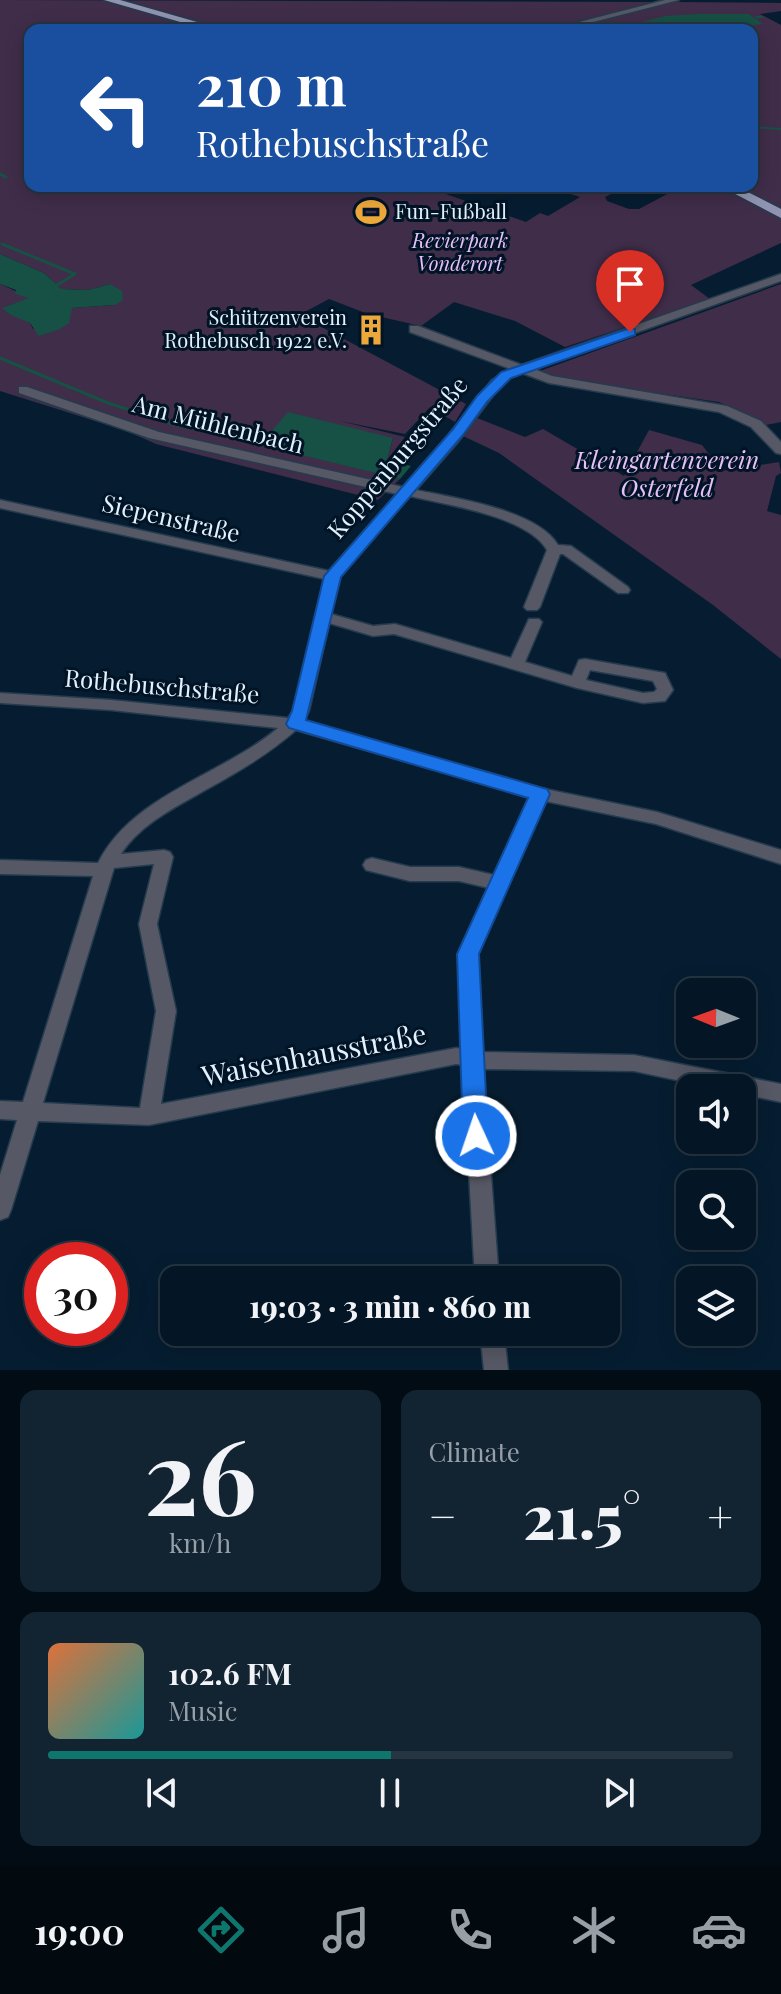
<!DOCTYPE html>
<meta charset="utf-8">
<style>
:root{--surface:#041625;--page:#122332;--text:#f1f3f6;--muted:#979fa7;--line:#253542;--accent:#0f766e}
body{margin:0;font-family:"Playfair Display",serif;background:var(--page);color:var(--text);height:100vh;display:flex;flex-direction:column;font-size:30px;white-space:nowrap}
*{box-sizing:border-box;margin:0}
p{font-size:26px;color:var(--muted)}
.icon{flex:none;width:44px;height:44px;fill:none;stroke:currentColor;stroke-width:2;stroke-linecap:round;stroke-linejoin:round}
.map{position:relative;height:1370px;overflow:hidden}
.details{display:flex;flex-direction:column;gap:20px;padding:20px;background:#020c14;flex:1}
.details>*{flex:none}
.hud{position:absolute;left:24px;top:24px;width:734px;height:168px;border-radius:16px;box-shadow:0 4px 20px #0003,0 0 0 2px var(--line);background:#1a4fa0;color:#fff;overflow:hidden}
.needle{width:52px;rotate:271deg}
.fabs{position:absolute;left:676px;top:978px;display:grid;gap:16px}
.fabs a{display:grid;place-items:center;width:80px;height:80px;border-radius:16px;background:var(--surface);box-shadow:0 4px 20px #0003,0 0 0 2px var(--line);font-size:40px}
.speed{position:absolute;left:24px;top:1242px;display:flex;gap:16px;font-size:40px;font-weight:700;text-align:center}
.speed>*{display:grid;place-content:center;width:104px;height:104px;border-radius:50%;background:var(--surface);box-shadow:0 4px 20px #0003,0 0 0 2px var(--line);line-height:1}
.speed .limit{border:12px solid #d22;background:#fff;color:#111}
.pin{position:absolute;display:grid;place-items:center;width:68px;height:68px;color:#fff;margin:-82px -34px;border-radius:50% 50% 50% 0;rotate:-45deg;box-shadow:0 0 8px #0007}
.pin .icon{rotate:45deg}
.me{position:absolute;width:88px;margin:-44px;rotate:357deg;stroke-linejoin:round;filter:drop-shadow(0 0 6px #0008)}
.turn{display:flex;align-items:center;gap:28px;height:168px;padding:0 40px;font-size:36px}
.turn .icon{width:104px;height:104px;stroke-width:2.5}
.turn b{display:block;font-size:56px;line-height:68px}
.big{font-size:60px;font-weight:800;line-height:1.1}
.details .tile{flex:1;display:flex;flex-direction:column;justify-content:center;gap:12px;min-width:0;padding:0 28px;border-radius:16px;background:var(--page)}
.details .dial{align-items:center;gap:0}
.dial b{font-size:104px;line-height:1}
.song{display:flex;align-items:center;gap:24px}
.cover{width:96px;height:96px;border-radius:12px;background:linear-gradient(135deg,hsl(20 70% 55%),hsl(180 70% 35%))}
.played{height:8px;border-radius:4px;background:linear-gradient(90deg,var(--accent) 50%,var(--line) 50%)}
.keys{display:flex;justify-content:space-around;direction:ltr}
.heat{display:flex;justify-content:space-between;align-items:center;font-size:44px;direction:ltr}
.details .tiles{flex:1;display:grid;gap:20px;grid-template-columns:1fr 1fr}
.tile:last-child{grid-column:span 2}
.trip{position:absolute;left:160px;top:1266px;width:460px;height:80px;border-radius:16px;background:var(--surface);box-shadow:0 4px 20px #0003,0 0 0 2px var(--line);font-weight:800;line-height:80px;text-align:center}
.tabs{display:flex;height:128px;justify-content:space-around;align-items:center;background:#02090f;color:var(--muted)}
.tabs .icon{width:56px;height:56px}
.tabs .on{color:var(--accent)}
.tabs b{font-size:36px;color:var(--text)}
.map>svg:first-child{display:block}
</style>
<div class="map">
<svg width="781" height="1370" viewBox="0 0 781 1370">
<rect width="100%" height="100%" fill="#061d31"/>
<path fill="#402d4a" d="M0 0 662 2 539 30H30V186H423L526 222 540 213 548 216 580 197 564 192 571 186H627L605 197 607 201 629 209H639L671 192 682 193 674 186H752V30H559L675 2 781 3V11L760 14 781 25V243L691 285 710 299 565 347 515 321 454 302 421 326 368 314 329 299 299 315 466 404 455 422 430 407 405 434 340 421 405 437 387 460 393 438 260 444 400 479 378 500 156 444 127 431 0 391V284L31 298 3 308 30 323 33 329 72 308 115 305 110 284 88 290 62 289 44 273 0 254Z
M781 284V422L766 425 719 402 560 379 540 371Z
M477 418 525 437 543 429 624 476 649 430 702 445 722 471 779 462 781 473 776 476 767 511 781 515V659L713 605 499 453 463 436Z"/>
<path fill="#175045" d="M698 14H749L763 24 701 30H629L631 25 665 16Z
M0 254 44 273 62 289 88 290 110 284 122 291 123 300 115 305 72 308 69 323 60 329 39 336 30 323 11 315 2 308 29 298 15 294 16 290 0 284Z
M288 412 393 438 387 460 411 466 400 479 260 445Z"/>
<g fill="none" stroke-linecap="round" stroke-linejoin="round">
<path stroke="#175045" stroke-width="2" d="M756 17H762
M752 127 781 129"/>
<path stroke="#175045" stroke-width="3" d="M0 174 6 177
M2 244 75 274 57 285
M0 358 108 403 176 425 263 443"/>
<g stroke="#253b4e" stroke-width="3">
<path id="minor" d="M665 0H679L562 30H548Z
M781 274V281L534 369 552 376 727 406 761 421 781 442V454L776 453 751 427 719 412 549 383 522 373 510 378 500 386 457 443 416 490C455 498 537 510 558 545L571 546 628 587 630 590 628 593H618L563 554H560L540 607 537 610H527L524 607 547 550C527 516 447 505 410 496L340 577 331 614 373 626 395 624 511 658 529 619H539L542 622 525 662 572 676 579 660 585 659 665 673 673 690 665 701 643 703 577 688 394 634 373 636 329 623 309 711 303 721 540 788 657 812 781 850V864L656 824 545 801 478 954 482 1052 634 1055 781 1084V1102L742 1094V1088H714L634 1071 483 1069 499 1280H475L463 1065 456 1064 149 1125 38 1121 11 1210 8 1217 0 1220V1175L17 1120 0 1119V1101L23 1102 93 876 0 874V860L98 863C133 794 221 776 278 728L111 710 0 703V693L111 700 288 718 293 711 325 579 0 508V500L329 571 397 494 149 438 19 393V387H27L159 432 403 487 447 437 492 380 511 369 410 332V326H418L522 365ZM590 670 653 681 657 689 654 692 643 693 586 680ZM296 730 530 797 494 875 459 867H410L372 858 366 860 363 865 366 870 410 881H459L489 888 458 954 462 1049 456 1048 161 1104 176 1011 157 924 173 857 170 852 164 850 121 854C141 823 178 806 209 788 240 771 270 753 296 730ZM154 864 139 924 156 1011 140 1108 43 1103 114 868Z
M480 1332H504L508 1370H484Z"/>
</g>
<g stroke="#253b4e" stroke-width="3">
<path id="major" d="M104 0H120L225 30H208Z
M720 186H736L781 209V218Z"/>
</g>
<use href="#minor" fill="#565865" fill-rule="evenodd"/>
<use href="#major" fill="#9194b0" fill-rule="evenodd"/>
</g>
<path fill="#1a73e8" stroke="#114b97" stroke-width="2" d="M630 328 635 329V335L511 378 487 402 463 435 341 577 306 720 547 789 550 794 479 954 488 1136 484 1144 476 1147 467 1144 463 1136 457 954 528 798 289 728 286 724 292 711 324 576 453 429 477 396 501 372Z"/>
<defs>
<g id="stadium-bare" transform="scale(2.4)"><path d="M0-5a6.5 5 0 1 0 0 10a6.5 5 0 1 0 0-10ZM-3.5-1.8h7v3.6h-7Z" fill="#eda83b" stroke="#001426" stroke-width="2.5" paint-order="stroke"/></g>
<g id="building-bare" transform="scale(2.4)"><path d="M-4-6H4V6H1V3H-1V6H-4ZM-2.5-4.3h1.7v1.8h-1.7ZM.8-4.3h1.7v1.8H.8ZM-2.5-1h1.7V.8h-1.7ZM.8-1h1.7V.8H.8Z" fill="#eda83b" stroke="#001426" stroke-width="2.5" paint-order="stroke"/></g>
</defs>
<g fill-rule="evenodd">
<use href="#stadium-bare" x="371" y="212"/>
<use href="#building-bare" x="371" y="330"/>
</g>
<g text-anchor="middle" stroke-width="6" stroke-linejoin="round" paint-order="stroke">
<g font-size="20" fill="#e3f1ff" stroke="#001426" text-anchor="start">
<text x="395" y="219">Fun-Fußball</text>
<text x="347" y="325" text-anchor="end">Schützenverein<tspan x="347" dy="23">Rothebusch 1922 e.V.</tspan></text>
</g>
<g font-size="20" font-style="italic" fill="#e7bffa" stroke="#001426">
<text x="460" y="248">Revierpark<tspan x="460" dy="23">Vonderort</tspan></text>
</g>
<g font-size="24" fill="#e3f1ff" stroke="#001426">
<text transform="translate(218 425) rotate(14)" y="8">Am Mühlenbach</text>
<text transform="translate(398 458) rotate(-50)" y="8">Koppenburgstraße</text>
<text transform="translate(171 519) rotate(13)" y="8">Siepenstraße</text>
<text transform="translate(162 687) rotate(5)" y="8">Rothebuschstraße</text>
</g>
<g font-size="24" font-style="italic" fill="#e7bffa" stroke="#001426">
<text x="667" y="469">Kleingartenverein<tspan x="667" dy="28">Osterfeld</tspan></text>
</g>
<g font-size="28" fill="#e3f1ff" stroke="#001426">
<text transform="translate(314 1055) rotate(-11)" y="10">Waisenhausstraße</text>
</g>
</g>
</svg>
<div class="fabs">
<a><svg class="needle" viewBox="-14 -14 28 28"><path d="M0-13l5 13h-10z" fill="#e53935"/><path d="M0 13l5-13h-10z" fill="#979fa7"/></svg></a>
<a><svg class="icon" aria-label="sound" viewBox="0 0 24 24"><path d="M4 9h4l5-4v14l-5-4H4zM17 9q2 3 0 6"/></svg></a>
<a><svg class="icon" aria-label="search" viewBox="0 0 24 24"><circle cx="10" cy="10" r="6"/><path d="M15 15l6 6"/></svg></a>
<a><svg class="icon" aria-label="layers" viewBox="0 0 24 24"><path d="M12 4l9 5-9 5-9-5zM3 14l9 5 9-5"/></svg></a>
</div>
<div class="speed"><div class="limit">30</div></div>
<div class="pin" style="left:630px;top:332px;background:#d93025"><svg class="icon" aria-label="arrive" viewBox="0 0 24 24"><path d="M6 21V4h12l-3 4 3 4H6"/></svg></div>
<svg class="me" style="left:476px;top:1136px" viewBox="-20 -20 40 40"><circle r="17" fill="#1a73e8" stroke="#fff" stroke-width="3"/><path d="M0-11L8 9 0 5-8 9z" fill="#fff"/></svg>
<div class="trip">19:03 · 3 min · 860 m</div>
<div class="hud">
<div class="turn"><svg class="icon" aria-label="left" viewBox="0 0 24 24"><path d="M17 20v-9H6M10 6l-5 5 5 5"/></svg><div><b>210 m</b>Rothebuschstraße</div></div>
</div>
</div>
<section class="details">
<div class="tiles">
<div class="tile dial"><b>26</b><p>km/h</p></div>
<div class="tile"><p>Climate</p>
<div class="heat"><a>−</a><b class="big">21.5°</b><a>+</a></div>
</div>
<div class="tile">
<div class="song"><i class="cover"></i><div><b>102.6 FM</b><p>Music</p></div></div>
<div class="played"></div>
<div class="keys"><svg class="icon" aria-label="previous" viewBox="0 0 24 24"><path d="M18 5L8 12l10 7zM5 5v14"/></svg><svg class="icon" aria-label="pause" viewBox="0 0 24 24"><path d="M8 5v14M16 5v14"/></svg><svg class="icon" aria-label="next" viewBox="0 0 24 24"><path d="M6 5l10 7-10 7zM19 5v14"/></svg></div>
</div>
</div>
</section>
<nav class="tabs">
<b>19:00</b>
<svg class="icon on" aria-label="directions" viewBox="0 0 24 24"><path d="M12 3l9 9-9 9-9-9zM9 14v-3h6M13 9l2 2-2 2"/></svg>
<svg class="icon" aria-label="music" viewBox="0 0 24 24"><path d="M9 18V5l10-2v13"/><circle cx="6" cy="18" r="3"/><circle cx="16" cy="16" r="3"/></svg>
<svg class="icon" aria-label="phone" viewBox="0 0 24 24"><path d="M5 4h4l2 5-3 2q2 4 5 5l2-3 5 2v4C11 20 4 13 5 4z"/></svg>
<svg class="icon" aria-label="climate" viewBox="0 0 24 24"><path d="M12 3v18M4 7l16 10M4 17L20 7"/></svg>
<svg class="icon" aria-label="car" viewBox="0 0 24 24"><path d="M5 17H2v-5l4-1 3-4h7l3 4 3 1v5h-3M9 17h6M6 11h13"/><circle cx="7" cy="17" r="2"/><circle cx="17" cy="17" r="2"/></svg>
</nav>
